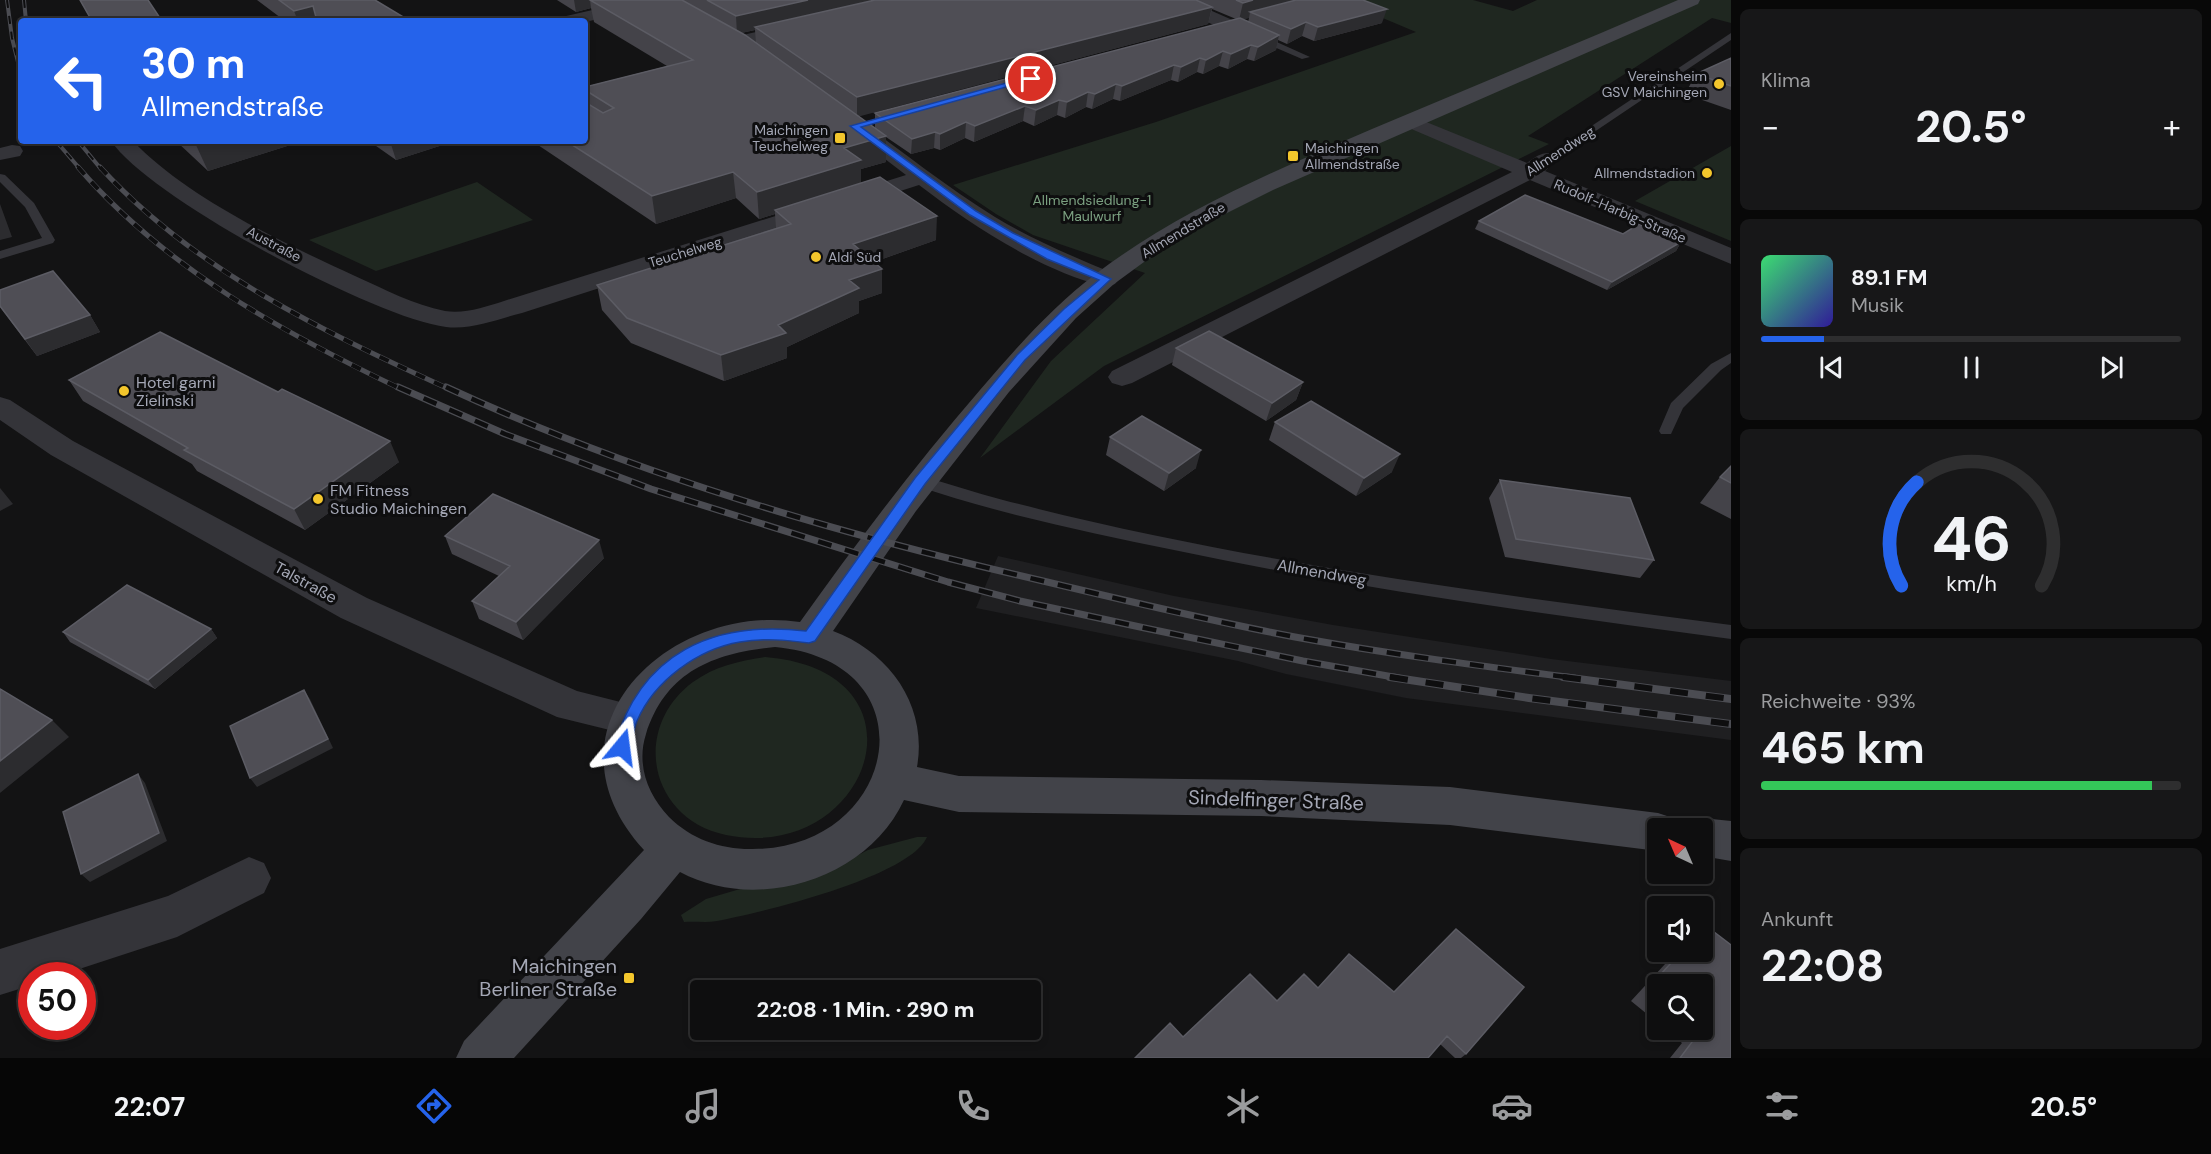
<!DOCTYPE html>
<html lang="de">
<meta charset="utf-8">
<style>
:root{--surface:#0e0e0f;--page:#171718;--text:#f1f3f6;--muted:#9b9c9e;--line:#2e2e2f;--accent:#2563eb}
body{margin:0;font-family:"DM Sans",sans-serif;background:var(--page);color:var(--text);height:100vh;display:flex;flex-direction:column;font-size:22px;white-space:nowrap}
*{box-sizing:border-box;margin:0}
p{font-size:20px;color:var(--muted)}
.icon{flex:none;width:33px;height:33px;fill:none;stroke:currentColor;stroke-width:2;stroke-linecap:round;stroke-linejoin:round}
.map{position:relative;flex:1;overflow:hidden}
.sheet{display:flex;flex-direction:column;gap:9px;padding:9px;background:#080808;width:480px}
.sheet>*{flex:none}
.guide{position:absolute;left:18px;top:18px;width:570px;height:126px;border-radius:6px;box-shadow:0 3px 9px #0003,0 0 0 2px var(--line);background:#2563eb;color:#fff;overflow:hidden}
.needle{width:39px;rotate:316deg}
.controls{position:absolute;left:1647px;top:818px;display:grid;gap:12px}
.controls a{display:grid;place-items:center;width:66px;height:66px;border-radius:6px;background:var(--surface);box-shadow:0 3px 9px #0003,0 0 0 2px var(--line);font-size:30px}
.speed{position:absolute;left:18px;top:962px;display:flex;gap:12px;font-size:30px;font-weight:700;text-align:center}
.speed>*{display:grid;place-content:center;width:78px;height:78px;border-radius:50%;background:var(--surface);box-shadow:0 3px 9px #0003,0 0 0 2px var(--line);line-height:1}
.speed .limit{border:9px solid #d22;background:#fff;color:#111}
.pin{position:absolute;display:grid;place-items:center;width:51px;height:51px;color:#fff;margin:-26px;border:3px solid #fff;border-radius:50%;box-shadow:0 2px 6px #0007}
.me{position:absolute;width:66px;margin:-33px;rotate:16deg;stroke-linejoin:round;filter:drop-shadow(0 0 4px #0008)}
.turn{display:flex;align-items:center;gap:21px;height:126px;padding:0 24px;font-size:27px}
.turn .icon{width:78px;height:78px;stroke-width:2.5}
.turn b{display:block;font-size:42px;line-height:51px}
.big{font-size:45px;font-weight:700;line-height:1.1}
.sheet .widget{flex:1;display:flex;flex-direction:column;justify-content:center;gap:9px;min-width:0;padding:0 21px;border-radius:9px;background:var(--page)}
.sheet .dial{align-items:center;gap:0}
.dial svg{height:156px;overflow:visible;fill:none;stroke:var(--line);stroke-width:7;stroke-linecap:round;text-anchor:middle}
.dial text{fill:var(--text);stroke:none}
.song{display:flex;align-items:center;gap:18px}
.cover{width:72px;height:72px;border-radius:9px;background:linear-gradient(135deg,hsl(140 70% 55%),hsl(250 70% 35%))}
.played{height:6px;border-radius:3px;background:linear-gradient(90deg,var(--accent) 15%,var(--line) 15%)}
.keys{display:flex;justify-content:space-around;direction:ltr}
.heat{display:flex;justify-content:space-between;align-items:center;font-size:33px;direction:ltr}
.charge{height:9px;border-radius:4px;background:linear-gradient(90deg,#34c759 93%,var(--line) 0)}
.trip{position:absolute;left:690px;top:980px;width:351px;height:60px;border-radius:6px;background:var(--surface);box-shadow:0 3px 9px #0003,0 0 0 2px var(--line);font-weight:700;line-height:60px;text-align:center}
.menu{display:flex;height:96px;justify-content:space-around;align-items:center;background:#060606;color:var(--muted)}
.menu .icon{width:42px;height:42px}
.menu .on{color:var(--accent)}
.menu b{font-size:27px;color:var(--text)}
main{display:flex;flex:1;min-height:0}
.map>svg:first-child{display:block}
</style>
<main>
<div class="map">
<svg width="1731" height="1058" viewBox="0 0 1731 1058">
<rect width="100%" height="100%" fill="#131314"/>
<path fill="#1f1f21" d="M998 556 1174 596 1333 625 1551 659 1731 681V740L1406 698 1286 674 1238 661 976 608Z"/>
<path fill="#1f2720" d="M1340 0H1473L1513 11 1537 0H1731V23L1712 18 1528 136 1549 144 1104 366 980 458 1051 361 1145 273 1033 235 996 214 953 185 1156 122 1416 32Z
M1731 146V241L1635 201Z
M477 182 533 220 376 271 309 240Z
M765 657C937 671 870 864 726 835 649 819 631 728 693 682 715 666 739 661 765 657Z
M917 837H927C910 877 760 913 717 921 706 923 695 921 684 922L681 915 706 899 740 889 786 885 823 873 868 850Z"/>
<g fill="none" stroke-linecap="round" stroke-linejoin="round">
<path fill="#343439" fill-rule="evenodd" d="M1731 33V40L1551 161H1543L1542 159Z
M1253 34H1259L1310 57 1302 59 1253 38Z
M0 174 5 175 34 203 55 240 53 243 0 259V251L42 238 25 207 0 182Z
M1731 353V363L1721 370 1683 408 1671 434H1661L1659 431 1671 403 1711 364Z
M920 476C948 483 975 493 1003 500 1241 562 1487 593 1731 625V639C1545 614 1358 589 1174 550 1087 532 999 514 914 485L912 481 914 477Z"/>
<path fill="#343439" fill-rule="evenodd" d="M636 0H666L664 4 585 22 559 21 562 17Z
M1165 0H1187L1237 22 1240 26 1237 30H1225L1167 4Z
M801 22 807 23 810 27 807 31 735 47 729 46 726 42 729 38Z
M1409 115 1527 163C1537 156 1543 151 1555 154L1558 159 1545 171 1731 248V264L1530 180 1132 383 1122 386 1112 383 1108 377 1112 371 1512 172 1402 125 1399 121 1402 117Z
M850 117 857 119C903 152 947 187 995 217 1033 240 1074 257 1115 274L1119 279 1115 284 1106 287C1039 270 973 226 919 185L522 313C498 319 472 330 446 327 375 318 151 199 111 141H133C186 197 285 244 355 276 384 289 414 305 445 311 465 314 485 307 504 301L906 175 843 127 840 123 843 119Z
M12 145 20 146 23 151 20 156 0 160V148Z
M249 857 264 863 271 878 264 893 177 937 61 975H32V985L0 995V949L168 896Z"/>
<path fill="#343439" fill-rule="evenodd" d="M0 397 10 400 73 441 367 598 577 691 644 708 649 719 644 730 630 735 557 717 341 618 51 455 0 420Z"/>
<path fill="#424349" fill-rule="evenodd" d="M1678 0H1700L1698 4 1273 190 1207 223 1144 262 1114 284 1076 318 1009 392 916 511 833 631C889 652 928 705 917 767L959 776 1261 780 1450 787 1658 813 1673 818 1677 828H1658V851L1450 825 1261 816 959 812 904 800C867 880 756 913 680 872L641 919 514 1058H456L464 1041 644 850C535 731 667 602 800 622 857 542 916 464 980 390 1016 348 1053 306 1097 273 1180 210 1277 170 1372 129 1474 86 1576 44 1678 0ZM775 647C936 662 898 851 750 849 720 849 691 839 669 817 648 795 636 765 646 734 666 671 714 653 775 647Z
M1702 818 1731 821V861L1702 856V828H1685L1687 823Z"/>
<g stroke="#4b4c52" stroke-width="4">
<path id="rail-far3" d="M7 0 12 38 21 74
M24 0 26 21
M56 141 80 169
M78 141 101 169"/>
</g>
<g stroke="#4b4c52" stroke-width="5">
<path id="rail-far2" d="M78 167C165 268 282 332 401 389
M100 167C194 270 324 332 449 389"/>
</g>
<g stroke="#4b4c52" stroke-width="7">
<path id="rail-far1" d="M398 387 505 434 651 489 948 582 1020 601 1140 627 1303 661 1399 678
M446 387C636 475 839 534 1043 581 1127 601 1211 621 1295 637 1388 654 1481 666 1574 678"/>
</g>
<g stroke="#4b4c52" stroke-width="8">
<path id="rail" d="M1390 677 1529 698 1731 724
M1563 677 1731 699"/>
</g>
<use href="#rail-far3" stroke="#0e0e0f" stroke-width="2" stroke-dasharray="8" stroke-linecap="butt"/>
<use href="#rail-far2" stroke="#0e0e0f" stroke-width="4" stroke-dasharray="10" stroke-linecap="butt"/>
<use href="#rail-far1" stroke="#0e0e0f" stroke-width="4.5" stroke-dasharray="14" stroke-linecap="butt"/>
<use href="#rail" stroke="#0e0e0f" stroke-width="6" stroke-dasharray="18" stroke-linecap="butt"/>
</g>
<path fill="#444349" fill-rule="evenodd" d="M257 0H375L410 21H285Z
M557 0H1363L1382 23 1314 41 1302 36 1287 44 1278 40 1276 50 1254 61 1247 59 1228 69 1219 66 1203 74 1197 72 1178 82 1171 80 1120 101 1113 99 1092 109 1086 107 1065 118 1057 115 1034 126 1023 121 974 142 965 138 940 150 934 148 911 154 886 137V162L861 169V183L936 240 874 262 882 293 859 301V313L787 347V358L724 381 631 343 602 310 597 285 776 228 775 214 759 219 736 198 656 224 532 141H585V87L667 66 594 22 591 8 576 12ZM1212 9 1236 19 875 113V128L858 116 1208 24ZM1249 18 1248 22 1242 19ZM755 30 756 43 741 33Z
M1731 58V110L1685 94 1696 74Z
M176 141H303L208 171Z
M369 141H455L396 160Z
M1479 221 1623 234 1681 242 1676 251 1607 290 1475 229Z
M0 290 90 315 100 332 37 356 0 307Z
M1176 348 1303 382 1296 400 1266 421 1172 365Z
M69 380 399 462 305 530 197 471 192 464 83 401Z
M1275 422 1392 472 1356 496 1269 440Z
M1110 437 1196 468 1164 491 1106 455Z
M1731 466V519L1700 503 1720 477Z
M1500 480 1654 560 1640 578 1505 557 1489 498Z
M445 536 604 558 523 640 479 619 472 601 499 576 452 554Z
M211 629 217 638 155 689 70 642 63 632Z
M1705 925 1731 1058H1670L1682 1043 1665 1029H1702L1658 984V1023L1631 1001 1677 951H1702V928Z
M1456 929 1466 1054 1461 1058H1455L1440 1044 1183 1037 1277 1001 1318 988 1394 992Z"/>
<path fill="#2c2c2f" d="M574 0H590L591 8 576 12Z
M808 0H886L755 27V30L737 34 736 16Z
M1253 0H1312L1250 12 1249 18 1239 20 1243 3Z
M313 6 318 21H298L294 11Z
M1212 7 1208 24 857 117V97Z
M1387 9 1382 23 1314 41 1318 27Z
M1306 22 1302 36 1287 44 1291 29Z
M1279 35 1276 50 1254 61 1258 47Z
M1251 45 1247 59 1228 69 1231 54Z
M1223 51 1219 66 1203 74 1206 60Z
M1200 58 1197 72 1178 82 1181 67Z
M1174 65 1171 80 1120 101 1122 86Z
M1116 84 1113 99 1092 109 1095 94Z
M1088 92 1086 107 1065 118 1067 102Z
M1059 100 1057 115 1034 126 1036 110Z
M1025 106 1023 121 974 142 975 126Z
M966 122 965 138 940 150V134Z
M935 132 934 148 911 154 912 139Z
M886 136V162L861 169V187L775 210V214L759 219 757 192 844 148Z
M208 141H303L208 171 196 145Z
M390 141H455L396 160Z
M733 172 736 198 656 224 652 196Z
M0 204 12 237 0 240Z
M937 216 936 240 854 269 853 244Z
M1681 242 1676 251 1607 290 1612 282Z
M882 269V293L859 301V313L787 347V358L724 381 721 355 778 325 849 280Z
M90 315 100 332 37 356 25 339Z
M1303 382 1296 400 1266 421 1272 403Z
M390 441 399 462 305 530 294 509Z
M1201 450 1196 468 1164 491 1169 473Z
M1400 454 1392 472 1356 496 1364 478Z
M0 488 13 504 0 511Z
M599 540 604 558 523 640 516 622Z
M211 629 217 638 155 689 148 680Z
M304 690 310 699 333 748 257 787 250 778Z
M52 720 69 737 0 793V761Z
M138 774 145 783 167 841 90 882 81 874Z"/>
<path fill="#4f4e55" stroke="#5c5c64" stroke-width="1.5" d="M80 0H148L162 21H92Z
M279 0H375L410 21H317L313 6 294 11Z
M590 0H682L745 35 886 136 844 148 861 160 757 192 733 172 652 196 566 141H585V102L603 113 614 108 585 90V87L693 60Z
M707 0H808L736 16Z
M875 0H1196L1212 7 857 97 755 27Z
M1236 0H1253L1243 3Z
M1296 0H1363L1387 9 1318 27 1306 22 1291 29 1250 12Z
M1240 18 1279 35 1258 47 1251 45 1231 54 1223 51 1206 60 1200 58 1181 67 1174 65 1122 86 1116 84 1095 94 1088 92 1067 102 1059 100 1036 110 1025 106 975 126 966 122 940 134 935 132 912 139 875 113Z
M1731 58V86L1696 74Z
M192 141H208L196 145Z
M880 177 937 216 853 244 882 269 849 280 859 288 778 325 786 333 721 355 627 318 597 285 791 224 775 210Z
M1525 195 1623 234 1639 224 1681 242 1612 282 1479 221Z
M53 271 90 315 25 339 0 306V290Z
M1209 331 1303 382 1272 403 1176 348Z
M160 332 278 392 282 389 390 441 294 509 184 450 188 448 69 380Z
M1311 401 1400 454 1364 478 1275 422Z
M1142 416 1201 450 1169 473 1110 437Z
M1731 466V483L1720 477Z
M1500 480 1630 498 1654 560 1516 539Z
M493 494 599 540 516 622 472 601 510 566 445 536Z
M127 585 211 629 148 680 63 632Z
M0 689 52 720 0 761Z
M304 690 328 739 250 778 230 726Z
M138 774 159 833 81 874 63 812Z
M1705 925 1731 945V1058H1680L1701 1030 1700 1029H1702V984H1658V994L1649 987 1682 951H1702V928Z
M1456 929 1524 987 1466 1054 1447 1036 1428 1058H1135L1170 1023 1183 1037 1250 974 1277 1001 1304 974 1318 988 1349 954 1394 992Z"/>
<path fill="#2563eb" stroke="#184099" stroke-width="1.5" d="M1028 77 1035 79 861 127 976 211 1013 233 1111 279 1025 360 925 484 815 641 809 643C786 640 764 638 740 642 698 649 654 681 637 721 633 731 633 742 628 752L622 754 616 752 614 747C640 653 713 620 806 631L915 478 1017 355 1064 309 1099 280 1047 259 970 215 850 126Z"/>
<g fill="#f3c62c" stroke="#0e0e0f" stroke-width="2">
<circle cx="1719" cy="84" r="6"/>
<rect x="834" y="132" width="12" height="12" rx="3"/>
<rect x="1287" y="150" width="12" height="12" rx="3"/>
<circle cx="1707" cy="173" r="6"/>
<circle cx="816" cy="257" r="6"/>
<circle cx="124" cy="391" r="6"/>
<circle cx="318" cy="499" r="6"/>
<rect x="623" y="972" width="12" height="12" rx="3"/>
</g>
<g text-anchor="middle" stroke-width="6" stroke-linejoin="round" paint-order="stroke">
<g font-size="14" fill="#a4a7b5" stroke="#0e0e0f" text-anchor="end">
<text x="1707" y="81">Vereinsheim<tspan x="1707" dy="16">GSV Maichingen</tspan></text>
<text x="828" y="135">Maichingen<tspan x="828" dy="16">Teuchelweg</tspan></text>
<text x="1305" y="153" text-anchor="start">Maichingen<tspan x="1305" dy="16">Allmendstraße</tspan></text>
<text x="1695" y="178">Allmendstadion</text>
<text x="828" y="262" text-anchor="start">Aldi Süd</text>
</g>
<g font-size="14" fill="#a4a7b5" stroke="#0e0e0f">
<text transform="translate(1560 151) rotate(-33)" y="5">Allmendweg</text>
<text transform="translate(1620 211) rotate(23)" y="5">Rudolf-Harbig-Straße</text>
<text transform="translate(1183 230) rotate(-31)" y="5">Allmendstraße</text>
<text transform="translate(274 244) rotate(28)" y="5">Austraße</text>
<text transform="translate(685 252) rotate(-17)" y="5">Teuchelweg</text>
</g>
<g font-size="14" fill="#7ba081" stroke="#0e0e0f">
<text x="1092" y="205">Allmendsiedlung-1<tspan x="1092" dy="16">Maulwurf</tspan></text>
</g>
<g font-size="16" fill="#a4a7b5" stroke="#0e0e0f" text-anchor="start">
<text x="136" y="388">Hotel garni<tspan x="136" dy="18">Zielinski</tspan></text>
<text x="330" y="496">FM Fitness<tspan x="330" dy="18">Studio Maichingen</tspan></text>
</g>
<g font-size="16" fill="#a4a7b5" stroke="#0e0e0f">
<text transform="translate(1322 572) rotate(10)" y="6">Allmendweg</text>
<text transform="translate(306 582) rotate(29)" y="6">Talstraße</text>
</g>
<g font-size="20" fill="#a4a7b5" stroke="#0e0e0f">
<text transform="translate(1276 800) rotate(2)" y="7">Sindelfinger Straße</text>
</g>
<g font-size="20" fill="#a4a7b5" stroke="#0e0e0f" text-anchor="end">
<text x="617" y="973">Maichingen<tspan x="617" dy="23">Berliner Straße</tspan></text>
</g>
</g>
</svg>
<div class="controls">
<a><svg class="needle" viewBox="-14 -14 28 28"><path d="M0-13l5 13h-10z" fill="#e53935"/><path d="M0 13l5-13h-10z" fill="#9b9c9e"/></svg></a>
<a><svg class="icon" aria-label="sound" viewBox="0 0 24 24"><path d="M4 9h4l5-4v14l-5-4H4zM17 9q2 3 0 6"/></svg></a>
<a><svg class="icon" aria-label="search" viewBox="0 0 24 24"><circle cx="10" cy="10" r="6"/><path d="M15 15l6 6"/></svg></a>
</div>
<div class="speed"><div class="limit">50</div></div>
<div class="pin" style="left:1031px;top:79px;background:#d93025"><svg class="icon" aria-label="arrive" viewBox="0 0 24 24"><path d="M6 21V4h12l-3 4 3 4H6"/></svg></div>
<svg class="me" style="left:622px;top:747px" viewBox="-20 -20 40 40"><path d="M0-17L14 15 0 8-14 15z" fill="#2563eb" stroke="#fff" stroke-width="4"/></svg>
<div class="trip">22:08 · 1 Min. · 290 m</div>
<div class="guide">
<div class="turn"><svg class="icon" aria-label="left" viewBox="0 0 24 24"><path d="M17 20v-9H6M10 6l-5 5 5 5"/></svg><div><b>30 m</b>Allmendstraße</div></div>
</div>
</div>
<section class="sheet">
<div class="widget"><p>Klima</p>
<div class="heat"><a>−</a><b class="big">20.5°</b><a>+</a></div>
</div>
<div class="widget">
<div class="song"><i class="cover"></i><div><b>89.1 FM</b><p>Musik</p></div></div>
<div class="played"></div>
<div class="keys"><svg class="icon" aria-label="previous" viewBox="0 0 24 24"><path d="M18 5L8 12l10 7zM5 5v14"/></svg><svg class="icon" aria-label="pause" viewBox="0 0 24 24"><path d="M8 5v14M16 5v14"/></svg><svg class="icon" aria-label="next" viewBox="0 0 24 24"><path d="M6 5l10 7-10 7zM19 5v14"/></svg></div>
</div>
<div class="widget dial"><svg viewBox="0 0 100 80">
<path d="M14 69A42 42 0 1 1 86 69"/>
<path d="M14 69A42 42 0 0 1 22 16" stroke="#2563eb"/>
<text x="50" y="56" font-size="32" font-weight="700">46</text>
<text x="50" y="72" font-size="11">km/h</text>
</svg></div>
<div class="widget"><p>Reichweite · 93%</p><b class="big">465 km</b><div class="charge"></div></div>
<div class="widget"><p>Ankunft</p><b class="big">22:08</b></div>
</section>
</main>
<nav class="menu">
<b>22:07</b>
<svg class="icon on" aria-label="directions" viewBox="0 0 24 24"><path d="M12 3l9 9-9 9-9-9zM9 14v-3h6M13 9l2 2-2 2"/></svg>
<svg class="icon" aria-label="music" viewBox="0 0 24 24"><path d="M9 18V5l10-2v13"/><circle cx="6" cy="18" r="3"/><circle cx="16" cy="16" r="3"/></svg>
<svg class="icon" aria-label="phone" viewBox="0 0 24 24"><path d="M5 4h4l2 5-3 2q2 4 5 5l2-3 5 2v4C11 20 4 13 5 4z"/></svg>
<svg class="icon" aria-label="climate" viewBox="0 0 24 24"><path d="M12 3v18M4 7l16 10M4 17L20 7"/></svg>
<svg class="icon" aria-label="car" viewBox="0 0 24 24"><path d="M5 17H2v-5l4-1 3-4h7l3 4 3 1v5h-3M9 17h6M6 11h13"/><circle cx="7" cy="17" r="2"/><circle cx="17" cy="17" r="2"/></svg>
<svg class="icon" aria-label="filters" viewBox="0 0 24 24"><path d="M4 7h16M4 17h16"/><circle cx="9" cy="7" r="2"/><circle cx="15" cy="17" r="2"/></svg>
<b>20.5°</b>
</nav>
